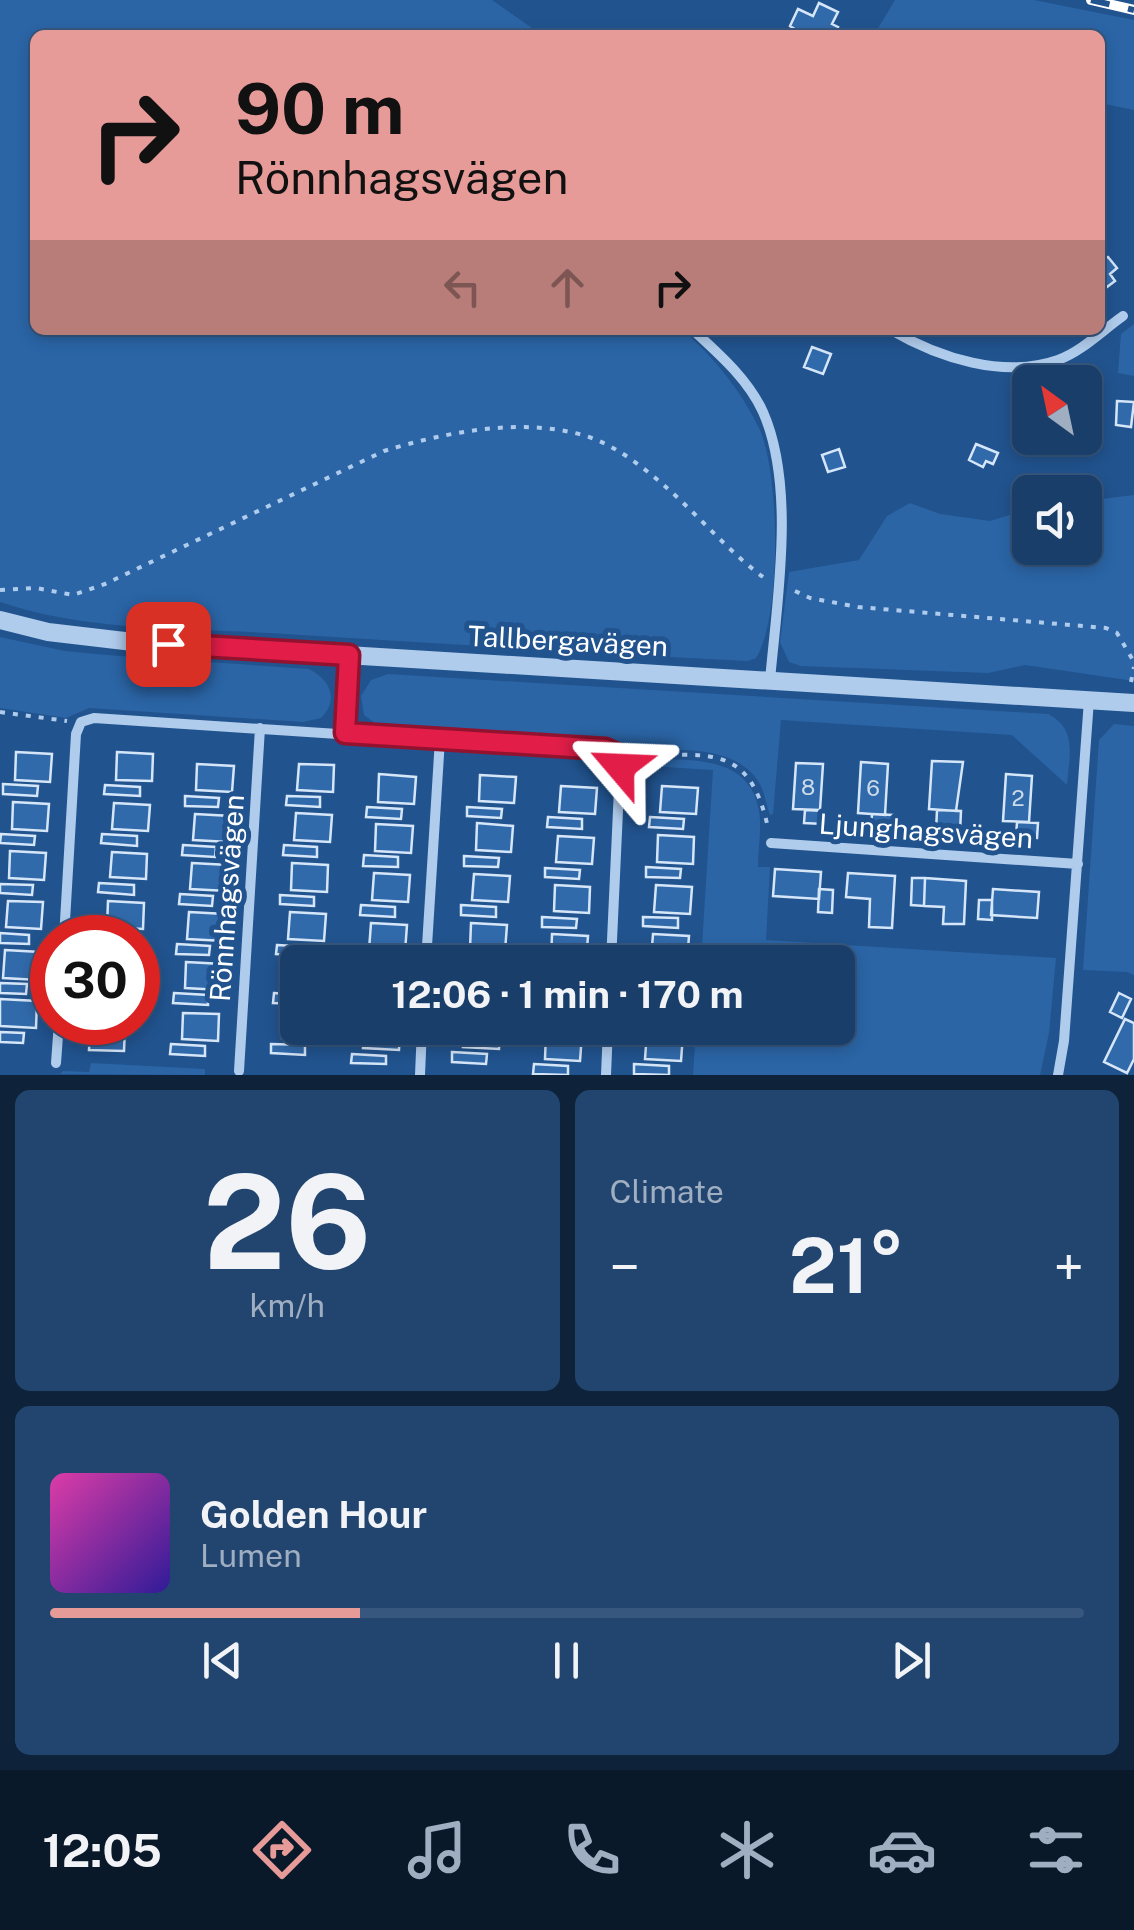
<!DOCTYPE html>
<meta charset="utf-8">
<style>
:root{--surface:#193e6a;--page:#224570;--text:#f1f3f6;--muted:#9faec1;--line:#37577e;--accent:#e69b98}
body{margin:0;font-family:"Public Sans",sans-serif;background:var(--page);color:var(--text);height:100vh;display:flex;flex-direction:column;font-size:38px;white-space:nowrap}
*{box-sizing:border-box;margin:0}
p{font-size:32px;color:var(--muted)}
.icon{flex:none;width:55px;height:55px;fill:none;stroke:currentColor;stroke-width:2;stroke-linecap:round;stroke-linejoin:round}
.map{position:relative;height:1075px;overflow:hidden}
.panel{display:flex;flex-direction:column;gap:15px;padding:15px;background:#0e223a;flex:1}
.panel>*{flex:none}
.banner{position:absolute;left:30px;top:30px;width:1075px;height:305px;border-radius:15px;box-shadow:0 5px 15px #0003,0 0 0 2px var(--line);background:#e69b98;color:#111;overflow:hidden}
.needle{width:65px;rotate:327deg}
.buttons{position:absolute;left:1012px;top:365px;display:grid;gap:20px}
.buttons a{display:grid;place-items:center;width:90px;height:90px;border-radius:15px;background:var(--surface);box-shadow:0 5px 15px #0003,0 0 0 2px var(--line);font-size:50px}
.speed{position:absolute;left:30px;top:915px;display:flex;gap:20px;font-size:50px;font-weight:700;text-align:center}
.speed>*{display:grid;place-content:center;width:130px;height:130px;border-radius:50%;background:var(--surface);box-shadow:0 5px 15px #0003,0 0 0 2px var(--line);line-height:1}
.speed .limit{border:15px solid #d22;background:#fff;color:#111}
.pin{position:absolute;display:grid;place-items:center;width:85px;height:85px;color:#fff;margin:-42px;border-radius:20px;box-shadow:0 5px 15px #0006}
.me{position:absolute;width:110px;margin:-55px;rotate:296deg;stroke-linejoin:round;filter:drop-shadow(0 0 8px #0008)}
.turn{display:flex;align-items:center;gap:35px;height:210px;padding:0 40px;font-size:45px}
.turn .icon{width:130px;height:130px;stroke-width:2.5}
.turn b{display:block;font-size:70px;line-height:85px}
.lanes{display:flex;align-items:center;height:95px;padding:0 40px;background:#0003;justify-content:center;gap:50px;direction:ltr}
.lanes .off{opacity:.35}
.big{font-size:75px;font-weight:700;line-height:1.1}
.panel .card{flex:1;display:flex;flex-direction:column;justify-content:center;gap:15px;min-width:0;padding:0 35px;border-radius:15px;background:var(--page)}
.panel .dial{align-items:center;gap:0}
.dial b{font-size:130px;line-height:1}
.song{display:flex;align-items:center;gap:30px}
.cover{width:120px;height:120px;border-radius:15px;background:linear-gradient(135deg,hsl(320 70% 55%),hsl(250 70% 35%))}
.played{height:10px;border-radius:5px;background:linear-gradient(90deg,var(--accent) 30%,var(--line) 30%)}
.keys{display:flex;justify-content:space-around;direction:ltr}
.heat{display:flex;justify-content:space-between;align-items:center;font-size:55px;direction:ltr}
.panel .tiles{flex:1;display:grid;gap:15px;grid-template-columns:1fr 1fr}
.card:last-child{grid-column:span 2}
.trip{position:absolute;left:280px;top:945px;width:575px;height:100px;border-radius:15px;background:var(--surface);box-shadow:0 5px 15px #0003,0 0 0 2px var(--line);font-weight:700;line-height:100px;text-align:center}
.menu{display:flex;height:160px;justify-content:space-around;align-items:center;background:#0a192a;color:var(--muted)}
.menu .icon{width:70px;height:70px}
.menu .current{color:var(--accent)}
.menu b{font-size:45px;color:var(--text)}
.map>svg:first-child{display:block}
</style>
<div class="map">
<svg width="1134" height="1075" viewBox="0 0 1134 1075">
<rect width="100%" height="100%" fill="#21538e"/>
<path fill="#2b65a6" d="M0 0H492L542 35H35V330H683C715 359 740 389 759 428 780 472 782 617 756 658L748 661C589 653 429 643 270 633 182 628 85 631 0 602Z
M895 0H1034L1134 20V110L1100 103V35H874Z
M1134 324V376L1118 373 1121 334Z
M1134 495V681L1025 665 988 673 801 666 789 662 780 642 789 572 859 560 887 516 910 503 940 514 990 521 1030 509V548H1085V501Z
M0 637 65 651 107 655 309 669C331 680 339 700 321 718L303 722 89 708 66 718 0 708Z
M388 674 1048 714C1078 729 1069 757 1067 785L1012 735 781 720 773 814 770 815C766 805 765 794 760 784 735 742 674 751 632 750L625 742 379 726 364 715 361 696 371 680Z
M1114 724 1134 726V975L1127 972 1083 970 1099 740Z
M633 759C680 761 749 750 759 811 762 828 758 849 758 867H770L766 940 1056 958 1049 1033 1040 1075H693L696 1028H838V962H701L713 770 633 765Z
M91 1063 205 1069V1075L60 1074 63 1071 89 1072Z"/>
<path fill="#316aab" stroke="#d6e6f9" stroke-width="2.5" d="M819 3 838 12 832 24 838 27 834 35H804L790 26 798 9 813 16Z
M1108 257 1117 268 1110 274 1115 281 1107 287 1100 279V261Z
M812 347 831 354 823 374 804 367Z
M1117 401 1134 402 1131 427 1116 425Z
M976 444 998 453 993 464 986 461 983 467 969 460Z
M839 449 845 467 828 472 822 455Z
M16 752 52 754 50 782 15 780Z
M117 752 153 754 152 781 116 780Z
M932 761 963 762 956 811 929 809Z
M861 762 888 764 885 815 858 813Z
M796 763 823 764 820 810 793 809Z
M197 764 234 766 232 792 196 790Z
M299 764 334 765 333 792 297 790Z
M379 774 416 777 414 804 378 802Z
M1006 774 1032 776 1029 822 1003 821Z
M480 775 516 777 514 803 479 801Z
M3 784 38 786 37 796 3 794Z
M105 785 140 787V796L104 794Z
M561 786 597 788 595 814 559 812Z
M662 786 698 788 696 814 660 812Z
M185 796 219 798 218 807 185 806Z
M287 796 320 797V807L286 805Z
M13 802 49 804 47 831 12 829Z
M114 803 150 805 148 831 112 829Z
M367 807 402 809 401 819 366 817Z
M467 807 502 809 501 818 467 816Z
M805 810 824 811 823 824 804 823Z
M937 810 961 811 960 832 936 831Z
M296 813 332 815 330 842 294 840Z
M195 814 231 816 229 842 193 840Z
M872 814 893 815 892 829 871 827Z
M548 817 582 819V829L547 827Z
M650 817 684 819 683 829 649 827Z
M1017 822 1038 823 1037 838 1016 837Z
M477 823 513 826 511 852 476 850Z
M376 824 413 826 411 853 375 851Z
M1 834 35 836 34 845 0 843Z
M102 834 137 836V846L101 843Z
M658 835 694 837 693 864 657 862Z
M558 836 594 838 592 864 556 862Z
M183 845 216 847 215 857 182 855Z
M284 845 317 847V857L283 855Z
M10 851 46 853 44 880 9 878Z
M112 852 147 854 146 879 110 877Z
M364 855 398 857V867L363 866Z
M464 856 499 858 498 867 464 866Z
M192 863 228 865 227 891 190 889Z
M292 863 328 865 327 892 291 890Z
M646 867 681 869 680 878 646 877Z
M545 868 580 870 579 879 545 877Z
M775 869 821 872 819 899 773 896Z
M374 873 410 875 408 902 372 900Z
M848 873 895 876 892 928 869 927 870 899 846 897Z
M474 874 510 876 508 902 472 900Z
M912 878H925L924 906 911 905Z
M925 878 966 881 964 924H943L944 907 924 906Z
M99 883 134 885V895L98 892Z
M0 884 33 885 32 895 0 893Z
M555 885 590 887 589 913 554 911Z
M656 885 692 887 690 914 654 912Z
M819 889 833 890 832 913 818 912Z
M993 889 1039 892 1037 918 991 915Z
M180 894 213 896 212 906 179 904Z
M280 895 314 897V906L280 904Z
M979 900H992V920L978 919Z
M8 901 43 902 41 929 6 927Z
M108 901 144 903 143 929 107 927Z
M361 905 395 907V917L360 915Z
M461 905 496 907V917L461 915Z
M189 912 225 914 224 941 187 939Z
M290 912 326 914 324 941 288 939Z
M542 917 577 919 576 928 542 927Z
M643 917 678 918V928L643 926Z
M371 923 407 925 405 952 369 950Z
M471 923 507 925 505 951 470 949Z
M0 933 29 935V944L0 943Z
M552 934 588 936 586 962 551 961Z
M653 934 689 936 687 962 651 960Z
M177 944 210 946 209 955 176 954Z
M277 945 312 947 311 956 276 954Z
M5 950 40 952 39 980 3 978Z
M458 954 493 956V962H458Z
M358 955 393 957 392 962H357Z
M286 961 305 962H298V989L285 988Z
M186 962 223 964 221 990 185 988Z
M0 983 27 984 26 994 0 993Z
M174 993 208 995V1005L173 1003Z
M274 993 298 995V1004L273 1003Z
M1119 993 1131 999 1122 1018 1110 1012Z
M0 999 37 1001 36 1028 0 1026Z
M283 1011 298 1012V1028H319L318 1040 282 1038Z
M183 1013 219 1014 218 1041 182 1039Z
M1125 1019 1134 1023V1059L1127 1073 1104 1062Z
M101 1022H137V1028H125L124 1051 89 1050 90 1031 116 1032 117 1027 101 1026Z
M364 1028H400L399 1050 363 1048Z
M465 1028H500L499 1049 463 1047Z
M0 1032 24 1033 23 1043 0 1042Z
M546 1032 582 1034 580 1061 545 1059Z
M647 1032 683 1034 681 1061 645 1059Z
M171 1044 205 1046V1056L170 1054Z
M271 1044 305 1045V1055L271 1053Z
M452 1052 487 1054 486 1064 452 1062Z
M352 1054 386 1056V1064L351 1063Z
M534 1064 568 1066V1075L533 1074Z
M634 1064 669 1066V1075L634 1074Z"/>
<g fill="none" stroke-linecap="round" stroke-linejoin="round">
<path stroke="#b0ccec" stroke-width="4" stroke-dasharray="5 8" stroke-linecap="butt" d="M0 590 36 588 73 595 105 584 384 451C447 432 524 416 589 437 618 447 644 468 667 488 700 517 728 551 763 577
M795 591 810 598 858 607 1106 628 1117 633 1134 662
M1131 682 1134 667
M0 712 67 721
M630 755C705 757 749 739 768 828"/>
<path stroke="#b0ccec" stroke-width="10" d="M693 330C719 354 748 379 763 412 796 487 777 601 770 680
M891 330C939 358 1004 379 1058 360 1081 352 1103 330 1123 316
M345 733 349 655
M771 843 1078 864
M64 938 76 734 81 722 94 718 611 752 616 755 620 767 611 962
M426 962 440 739
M56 1063 59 1022
M239 1071 260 728
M420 1075 422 1028
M606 1075 608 1028
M1058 1075 1064 1041 1089 700"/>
<path stroke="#b0ccec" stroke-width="18" d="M0 620 48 632 133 642 1134 703"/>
<g stroke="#fff" stroke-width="10">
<path id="rail" d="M1091 0 1134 10"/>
</g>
<use href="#rail" stroke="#21538e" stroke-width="6" stroke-dasharray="19" stroke-linecap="butt"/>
</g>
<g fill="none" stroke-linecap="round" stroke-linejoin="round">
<g stroke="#92132f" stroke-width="25">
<path id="route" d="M168 644 349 655 345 733 605 749 616 754 620 767"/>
</g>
<use href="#route" stroke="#e11d48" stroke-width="18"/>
</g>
<g text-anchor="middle" stroke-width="10" stroke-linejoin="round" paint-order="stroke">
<g font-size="22" fill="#ccdaea">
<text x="808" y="795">8</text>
<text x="873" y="796">6</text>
<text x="1018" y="806">2</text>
</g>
<g font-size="28" fill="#fff" stroke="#21538e">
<text transform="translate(568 641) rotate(3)" y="10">Tallbergavägen</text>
<text transform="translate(926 831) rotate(4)" y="10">Ljunghagsvägen</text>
<text transform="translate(227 898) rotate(-86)" y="10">Rönnhagsvägen</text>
</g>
</g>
</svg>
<div class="buttons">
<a><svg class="needle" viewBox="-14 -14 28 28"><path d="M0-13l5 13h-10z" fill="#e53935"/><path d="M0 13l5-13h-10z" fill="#9faec1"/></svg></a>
<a><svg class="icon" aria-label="sound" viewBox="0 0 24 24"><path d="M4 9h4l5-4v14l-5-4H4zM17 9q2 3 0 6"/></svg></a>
</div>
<div class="speed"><div class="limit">30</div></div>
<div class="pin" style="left:168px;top:644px;background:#d93025"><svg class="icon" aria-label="arrive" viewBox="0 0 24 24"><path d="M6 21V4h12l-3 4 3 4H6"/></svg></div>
<svg class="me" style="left:620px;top:767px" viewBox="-20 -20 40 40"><path d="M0-17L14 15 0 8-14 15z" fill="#e11d48" stroke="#fff" stroke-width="4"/></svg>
<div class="trip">12:06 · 1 min · 170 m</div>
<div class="banner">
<div class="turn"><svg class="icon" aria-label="right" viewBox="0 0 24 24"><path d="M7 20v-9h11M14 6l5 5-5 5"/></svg><div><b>90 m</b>Rönnhagsvägen</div></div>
<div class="lanes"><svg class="icon off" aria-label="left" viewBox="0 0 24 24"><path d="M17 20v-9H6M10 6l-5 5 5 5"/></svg><svg class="icon off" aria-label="ahead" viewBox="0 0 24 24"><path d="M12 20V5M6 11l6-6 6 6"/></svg><svg class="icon" aria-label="right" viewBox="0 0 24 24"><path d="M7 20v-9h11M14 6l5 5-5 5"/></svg></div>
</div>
</div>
<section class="panel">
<div class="tiles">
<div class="card dial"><b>26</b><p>km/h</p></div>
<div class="card"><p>Climate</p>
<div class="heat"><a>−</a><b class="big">21°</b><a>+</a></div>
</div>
<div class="card">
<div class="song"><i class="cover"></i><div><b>Golden Hour</b><p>Lumen</p></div></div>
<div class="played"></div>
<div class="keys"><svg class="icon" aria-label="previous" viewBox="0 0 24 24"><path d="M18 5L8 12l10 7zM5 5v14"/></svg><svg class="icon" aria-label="pause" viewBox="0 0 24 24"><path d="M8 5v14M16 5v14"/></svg><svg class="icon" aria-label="next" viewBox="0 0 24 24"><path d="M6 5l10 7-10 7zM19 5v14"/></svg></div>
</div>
</div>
</section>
<nav class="menu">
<b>12:05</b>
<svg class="icon current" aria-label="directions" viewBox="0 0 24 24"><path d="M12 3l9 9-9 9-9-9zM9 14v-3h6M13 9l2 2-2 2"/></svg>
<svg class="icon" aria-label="music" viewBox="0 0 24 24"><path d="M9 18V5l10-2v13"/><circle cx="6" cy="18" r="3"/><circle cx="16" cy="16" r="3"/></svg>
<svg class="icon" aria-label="phone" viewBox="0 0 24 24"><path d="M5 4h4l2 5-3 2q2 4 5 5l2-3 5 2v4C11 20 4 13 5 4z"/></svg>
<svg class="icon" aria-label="climate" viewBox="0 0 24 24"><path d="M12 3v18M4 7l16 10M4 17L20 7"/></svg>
<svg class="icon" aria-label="car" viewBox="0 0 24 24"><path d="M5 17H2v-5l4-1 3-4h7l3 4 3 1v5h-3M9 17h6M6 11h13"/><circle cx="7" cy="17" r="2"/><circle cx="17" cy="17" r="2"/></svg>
<svg class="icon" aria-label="filters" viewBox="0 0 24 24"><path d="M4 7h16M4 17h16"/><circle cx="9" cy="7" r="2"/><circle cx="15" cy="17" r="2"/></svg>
</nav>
